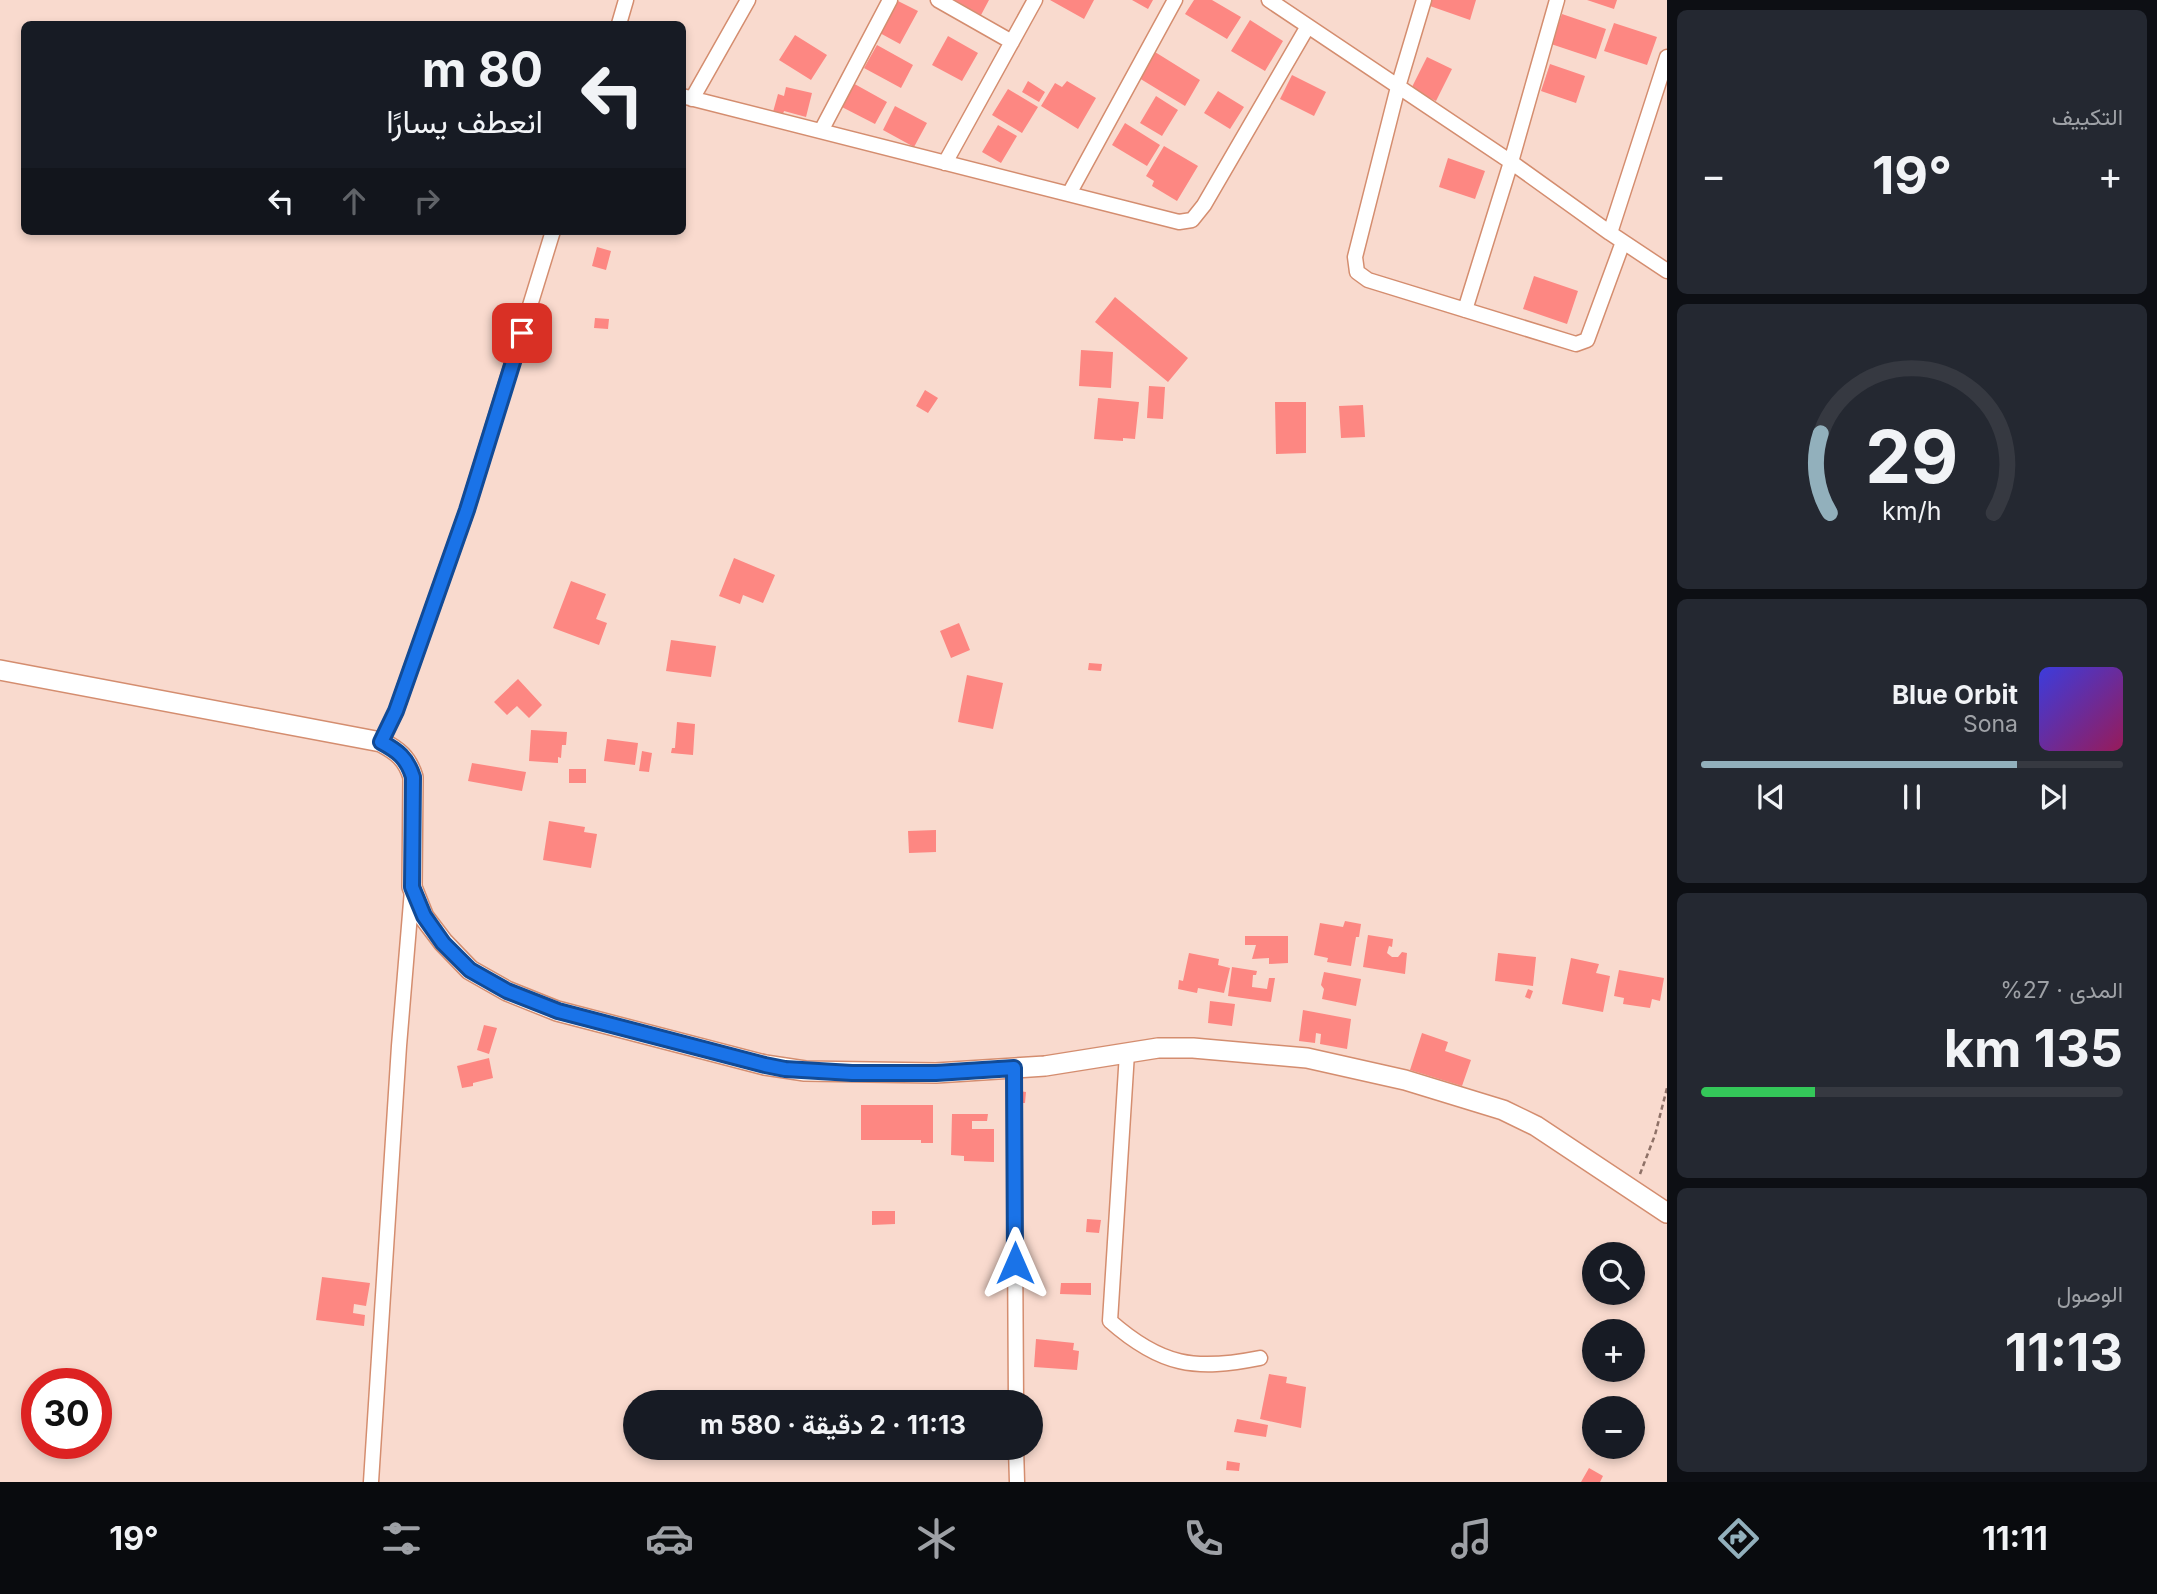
<!DOCTYPE html>
<html lang="ar">
<meta charset="utf-8">
<style>
:root{--surface:#171b24;--page:#242831;--text:#f1f3f6;--muted:#9ea1a6;--line:#363941;--accent:#92b0bc}
body{margin:0;font-family:Inter,Vazirmatn,sans-serif;background:var(--page);color:var(--text);direction:rtl;height:100vh;display:flex;flex-direction:column;font-size:26px;white-space:nowrap}
*{box-sizing:border-box;margin:0}
p{font-size:23px;color:var(--muted)}
.icon{flex:none;width:38px;height:38px;fill:none;stroke:currentColor;stroke-width:2;stroke-linecap:round;stroke-linejoin:round}
.map{position:relative;flex:1;overflow:hidden;direction:ltr}
.side{display:flex;flex-direction:column;gap:10px;padding:10px;background:#0d0f14;width:490px}
.side>*{flex:none}
.guide{position:absolute;left:21px;top:21px;width:665px;height:214px;border-radius:10px;box-shadow:0 4px 10px #0003;direction:rtl;background:#171b24;color:var(--text);overflow:hidden}
.tools{position:absolute;left:1582px;top:1242px;display:grid;gap:14px}
.tools a{display:grid;place-items:center;width:63px;height:63px;border-radius:50%;background:var(--surface);box-shadow:0 4px 10px #0003;font-size:35px}
.speed{position:absolute;left:21px;top:1368px;display:flex;gap:14px;font-size:35px;font-weight:700;text-align:center}
.speed>*{display:grid;place-content:center;width:91px;height:91px;border-radius:50%;background:var(--surface);box-shadow:0 4px 10px #0003;line-height:1}
.speed .limit{border:10px solid #d22;background:#fff;color:#111}
.pin{position:absolute;display:grid;place-items:center;width:60px;height:60px;color:#fff;margin:-30px;border-radius:14px;box-shadow:0 4px 10px #0006}
.me{position:absolute;width:77px;margin:-38px;rotate:0deg;stroke-linejoin:round;filter:drop-shadow(0 0 5px #0008)}
.turn{display:flex;align-items:center;gap:24px;height:147px;padding:0 28px;font-size:32px}
.turn .icon{width:91px;height:91px;stroke-width:2.5}
.turn b{display:block;font-size:49px;line-height:60px}
.lanes{display:flex;align-items:center;height:66px;padding:0 28px;background:#0003;justify-content:center;gap:35px;direction:ltr}
.lanes .off{opacity:.35}
.big{font-size:52px;font-weight:700;line-height:1.1}
.side .card{flex:1;display:flex;flex-direction:column;justify-content:center;gap:10px;min-width:0;padding:0 24px;border-radius:10px;background:var(--page)}
.side .dial{align-items:center;gap:0}
.dial svg{height:182px;overflow:visible;fill:none;stroke:var(--line);stroke-width:7;stroke-linecap:round;text-anchor:middle}
.dial text{fill:var(--text);stroke:none}
.song{display:flex;align-items:center;gap:21px}
.cover{width:84px;height:84px;border-radius:10px;background:linear-gradient(135deg,hsl(240 70% 55%),hsl(330 70% 35%))}
.played{height:7px;border-radius:4px;background:linear-gradient(90deg,var(--accent) 75%,var(--line) 75%)}
.keys{display:flex;justify-content:space-around;direction:ltr}
.heat{display:flex;justify-content:space-between;align-items:center;font-size:38px;direction:ltr}
.charge{height:10px;border-radius:5px;background:linear-gradient(90deg,#34c759 27%,var(--line) 0)}
.trip{position:absolute;left:623px;top:1390px;width:420px;height:70px;border-radius:35px;background:var(--surface);box-shadow:0 4px 10px #0003;font-weight:700;line-height:70px;text-align:center;direction:rtl}
.menu{display:flex;height:112px;justify-content:space-around;align-items:center;background:#090b0e;color:var(--muted)}
.menu .icon{width:49px;height:49px}
.menu .current{color:var(--accent)}
.menu b{font-size:32px;color:var(--text)}
main{display:flex;flex:1;min-height:0}
.map>svg:first-child{display:block}
</style>
<main>
<section class="side">
<div class="card"><p>التكييف</p>
<div class="heat"><a>−</a><b class="big">19°</b><a>+</a></div>
</div>
<div class="card dial"><svg viewBox="0 0 100 80">
<path d="M14 69A42 42 0 1 1 86 69"/>
<path d="M14 69A42 42 0 0 1 10 34" stroke="#92b0bc"/>
<text x="50" y="56" font-size="32" font-weight="700">29</text>
<text x="50" y="72" font-size="11">km/h</text>
</svg></div>
<div class="card">
<div class="song"><i class="cover"></i><div><b>Blue Orbit</b><p>Sona</p></div></div>
<div class="played"></div>
<div class="keys"><svg class="icon" aria-label="previous" viewBox="0 0 24 24"><path d="M18 5L8 12l10 7zM5 5v14"/></svg><svg class="icon" aria-label="pause" viewBox="0 0 24 24"><path d="M8 5v14M16 5v14"/></svg><svg class="icon" aria-label="next" viewBox="0 0 24 24"><path d="M6 5l10 7-10 7zM19 5v14"/></svg></div>
</div>
<div class="card"><p>المدى · 27%</p><b class="big">135 km</b><div class="charge"></div></div>
<div class="card"><p>الوصول</p><b class="big">11:13</b></div>
</section>
<div class="map">
<svg width="1667" height="1482" viewBox="0 0 1667 1482">
<rect width="100%" height="100%" fill="#f9dace"/>
<path fill="#fd8782" d="M896 0 918 11 900 44 878 32Z
M954 0H989L981 15Z
M1050 0H1094L1084 19Z
M1132 0H1153L1148 9Z
M1194 0H1212L1241 17 1227 39 1185 14Z
M1432 0H1476L1470 20 1430 6Z
M1587 0H1617L1614 9Z
M1562 14 1606 29 1596 59 1551 44Z
M1250 20 1283 41 1265 71 1231 51Z
M1614 23 1657 37 1647 65 1604 51Z
M795 35 827 55 811 80 779 60Z
M948 36 978 53 962 81 932 65Z
M877 45 913 65 901 88 864 68Z
M1155 52 1200 80 1185 106 1139 78Z
M1427 57 1452 69 1436 101 1411 89Z
M1550 64 1585 76 1576 103 1541 91Z
M1292 75 1326 92 1314 116 1280 99Z
M1028 81 1045 92 1039 102 1022 92Z
M1067 81 1096 98 1078 129 1041 106 1055 83 1062 87Z
M851 82 887 102 875 124 838 105Z
M786 87 812 93 806 117 784 111 783 114 773 112 778 94 784 96Z
M1008 89 1038 107 1022 133 992 115Z
M1218 91 1244 107 1230 129 1204 113Z
M1156 96 1178 110 1162 136 1140 123Z
M895 106 927 123 914 147 883 130Z
M1125 123 1160 145 1147 166 1112 145Z
M998 125 1017 136 1001 163 982 152Z
M1164 146 1198 166 1177 201 1152 186 1154 181 1146 176Z
M1448 158 1485 171 1475 199 1439 187Z
M597 247 611 251 606 270 592 266Z
M1534 276 1578 291 1567 324 1523 309Z
M1115 297 1188 358 1168 382 1095 322Z
M595 318 609 319 608 329 594 328Z
M1081 350 1113 352 1111 388 1079 386Z
M1149 386 1165 387 1163 419 1147 418Z
M925 390 938 398 928 413 916 406Z
M1098 398 1139 402 1135 439 1123 438V441L1094 439Z
M1275 402H1306V453L1276 454Z
M1363 405 1365 437 1341 438 1339 406Z
M734 558 775 575 763 603 743 595 740 604 719 596Z
M571 581 606 594 596 619 607 623 599 645 553 628Z
M959 623 970 650 951 658 940 631Z
M671 640 716 646 711 677 666 671Z
M1089 663 1102 664 1101 671 1088 670Z
M967 675 1003 683 993 729 958 722Z
M518 679 542 705 529 718 517 706 507 715 494 702Z
M677 722 695 724 693 755 671 753 672 748H675Z
M531 730 567 732 566 745H562L561 758 558 757V763L529 761Z
M607 739 638 743 635 765 604 761Z
M642 751 652 753 649 772 639 771Z
M472 763 526 772 522 791 468 781Z
M569 769H586V783H569Z
M549 821 585 827 584 832 597 834 591 868 543 860Z
M936 830V852L909 853 908 831Z
M1345 921 1361 924 1359 937H1356L1351 966 1327 962 1328 958 1314 955 1320 923 1343 927Z
M1368 935 1393 939 1392 947 1389 946 1387 953 1392 957H1398L1402 952 1407 953 1405 974 1363 967Z
M1245 936H1288V963L1269 964V958L1252 959 1256 945H1245Z
M1189 953 1219 959 1218 965 1230 968 1224 993 1198 988 1197 993 1178 989 1179 980 1183 981Z
M1498 953 1536 957 1533 986 1495 981Z
M1571 958 1599 964 1596 973 1610 976 1603 1012 1562 1004Z
M1232 967 1257 971 1256 975H1253L1252 987 1267 989 1269 978H1275L1271 1002 1228 996Z
M1619 970 1664 978 1660 1001 1652 999 1650 1008 1623 1004 1624 998 1614 996Z
M1324 972 1361 979 1356 1006 1322 999 1324 989 1321 985Z
M1528 989 1533 991 1530 999 1525 997Z
M1210 1001 1235 1004 1232 1026 1208 1023Z
M1303 1010 1351 1019 1347 1049 1320 1044 1321 1034 1316 1033 1315 1043 1299 1041Z
M484 1025 497 1028 489 1054 477 1050Z
M1422 1033 1448 1042 1445 1051 1471 1060 1462 1086 1410 1070Z
M489 1058 493 1078 473 1083V1086L462 1088 457 1066Z
M1019 1091 1026 1092 1025 1103H1018Z
M861 1105H933V1143H921V1140H861Z
M952 1114H988L987 1121H972V1129H994V1162L964 1161V1156L951 1155Z
M872 1211H895V1224L872 1225Z
M1087 1219 1101 1220 1099 1233 1086 1232Z
M322 1277 370 1283 366 1306 354 1304 353 1313 365 1315 364 1326 316 1320Z
M1061 1283H1091V1295L1060 1294Z
M1036 1339 1074 1343 1073 1350 1079 1351 1077 1370 1034 1367Z
M1269 1374 1287 1377 1286 1383 1306 1387 1301 1428 1260 1419Z
M1237 1419 1268 1425 1266 1437 1234 1432Z
M1227 1461 1240 1463 1239 1471 1226 1470Z
M1589 1468 1603 1476 1600 1482H1581Z"/>
<g fill="none" stroke-linecap="round" stroke-linejoin="round">
<g stroke="#d48d6f" stroke-width="17">
<path id="street" d="M938 0 1012 42
M1269 0 1511 162 1610 233 1667 271
M1424 0 1398 87 1355 257 1357 272 1368 280 1576 344 1587 340 1623 242
M619 24 626 0
M682 96 1179 222 1192 220 1204 205 1308 26
M692 99 748 0
M821 131 890 0
M945 163 1035 0
M1069 194 1175 0
M1610 233 1667 57
M1465 310 1511 162 1557 0
M381 742 396 711 467 510 553 231
M1127 1053 1110 1321C1161 1366 1195 1371 1260 1358
M1014 1068 1016 1402
M1016 1447 1017 1482
M371 1482 399 1046 412 890"/>
</g>
<g stroke="#d48d6f" stroke-width="22">
<path id="secondary" d="M0 670 381 742C398 751 407 758 413 777L412 887 424 917 443 942 470 970 507 991 557 1011 765 1065 805 1071 936 1073 1045 1066 1158 1048H1193L1307 1058 1405 1080 1503 1110 1536 1126 1667 1213"/>
</g>
<path stroke="#8e7167" stroke-width="2.5" stroke-dasharray="5 3.5" stroke-linecap="butt" d="M1640 1174 1655 1135 1667 1088"/>
<use href="#street" stroke="#fff" stroke-width="14"/>
<use href="#secondary" stroke="#fff" stroke-width="19"/>
</g>
<g fill="none" stroke-linecap="round" stroke-linejoin="round">
<g stroke="#114b97" stroke-width="18">
<path id="route" d="M522 333 467 510 396 711 381 742C398 751 407 758 413 777L412 887 424 916 443 943 470 970 507 991 558 1011 765 1065 785 1069 852 1073H936L1014 1068 1015 1263"/>
</g>
<use href="#route" stroke="#1a73e8" stroke-width="12"/>
</g>
</svg>
<div class="tools">
<a><svg class="icon" aria-label="search" viewBox="0 0 24 24"><circle cx="10" cy="10" r="6"/><path d="M15 15l6 6"/></svg></a>
<a>+</a>
<a>−</a>
</div>
<div class="speed"><div class="limit">30</div></div>
<div class="pin" style="left:522px;top:333px;background:#d93025"><svg class="icon" aria-label="arrive" viewBox="0 0 24 24"><path d="M6 21V4h12l-3 4 3 4H6"/></svg></div>
<svg class="me" style="left:1015px;top:1263px" viewBox="-20 -20 40 40"><path d="M0-17L14 15 0 8-14 15z" fill="#1a73e8" stroke="#fff" stroke-width="4"/></svg>
<div class="trip">11:13 · 2 دقيقة · 580 m</div>
<div class="guide">
<div class="turn"><svg class="icon" aria-label="left" viewBox="0 0 24 24"><path d="M17 20v-9H6M10 6l-5 5 5 5"/></svg><div><b>80 m</b>انعطف يسارًا</div></div>
<div class="lanes"><svg class="icon" aria-label="left" viewBox="0 0 24 24"><path d="M17 20v-9H6M10 6l-5 5 5 5"/></svg><svg class="icon off" aria-label="ahead" viewBox="0 0 24 24"><path d="M12 20V5M6 11l6-6 6 6"/></svg><svg class="icon off" aria-label="right" viewBox="0 0 24 24"><path d="M7 20v-9h11M14 6l5 5-5 5"/></svg></div>
</div>
</div>
</main>
<nav class="menu">
<b>11:11</b>
<svg class="icon current" aria-label="directions" viewBox="0 0 24 24"><path d="M12 3l9 9-9 9-9-9zM9 14v-3h6M13 9l2 2-2 2"/></svg>
<svg class="icon" aria-label="music" viewBox="0 0 24 24"><path d="M9 18V5l10-2v13"/><circle cx="6" cy="18" r="3"/><circle cx="16" cy="16" r="3"/></svg>
<svg class="icon" aria-label="phone" viewBox="0 0 24 24"><path d="M5 4h4l2 5-3 2q2 4 5 5l2-3 5 2v4C11 20 4 13 5 4z"/></svg>
<svg class="icon" aria-label="climate" viewBox="0 0 24 24"><path d="M12 3v18M4 7l16 10M4 17L20 7"/></svg>
<svg class="icon" aria-label="car" viewBox="0 0 24 24"><path d="M5 17H2v-5l4-1 3-4h7l3 4 3 1v5h-3M9 17h6M6 11h13"/><circle cx="7" cy="17" r="2"/><circle cx="17" cy="17" r="2"/></svg>
<svg class="icon" aria-label="filters" viewBox="0 0 24 24"><path d="M4 7h16M4 17h16"/><circle cx="9" cy="7" r="2"/><circle cx="15" cy="17" r="2"/></svg>
<b>19°</b>
</nav>
